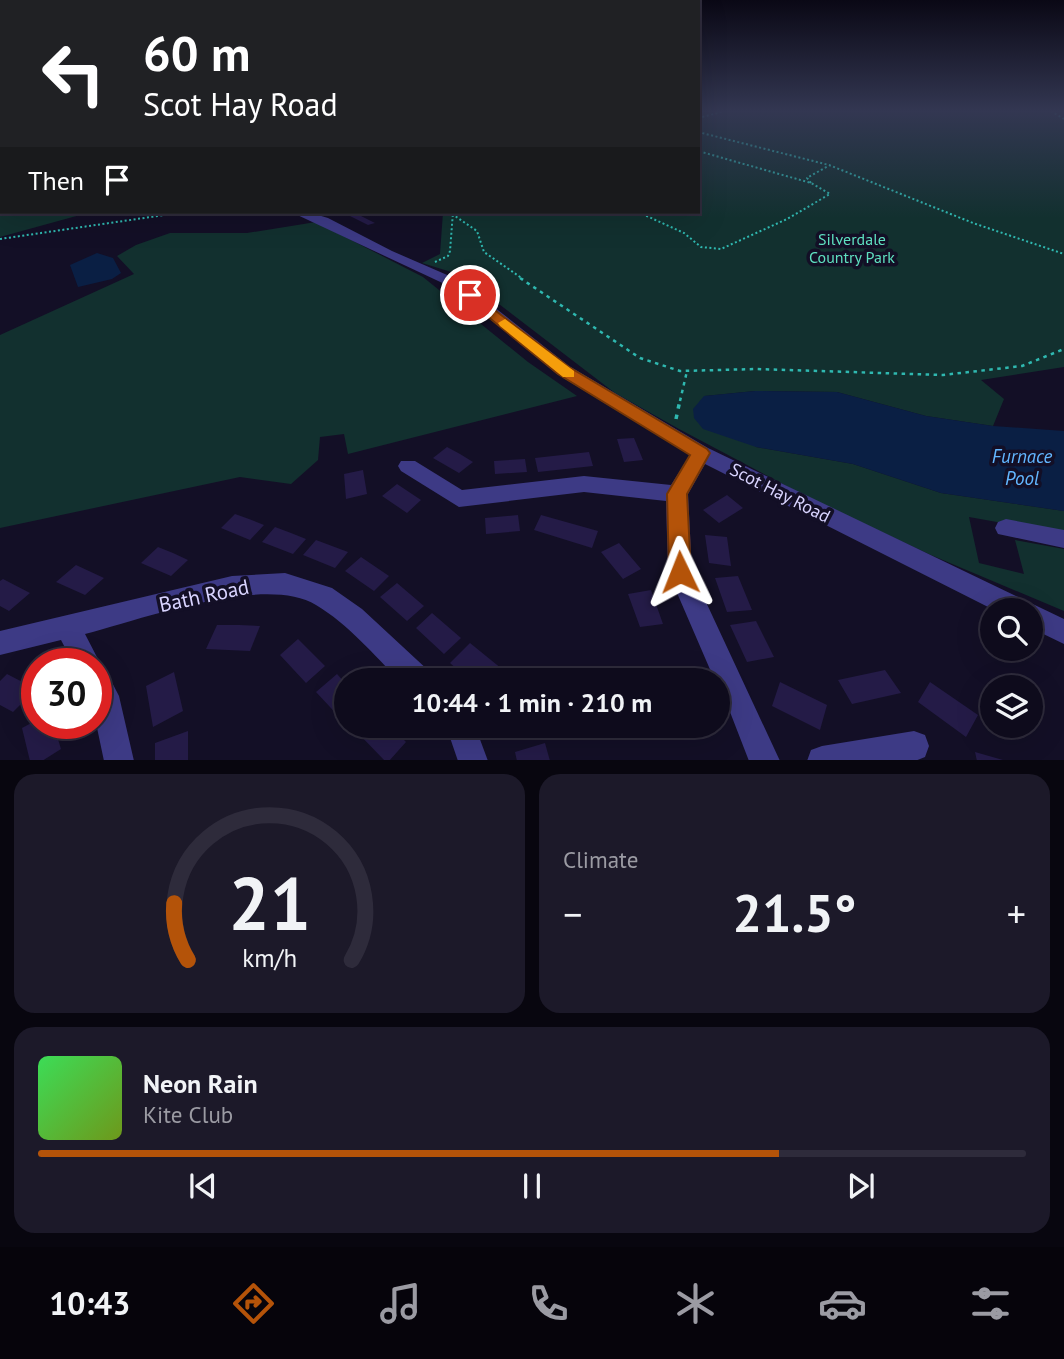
<!DOCTYPE html>
<meta charset="utf-8">
<style>
:root{--surface:#0e0b1c;--page:#1c1929;--text:#f1f3f6;--muted:#9b9ba3;--line:#2e2b3b;--accent:#b45309}
body{margin:0;font-family:"PT Sans",sans-serif;background:var(--page);color:var(--text);height:100vh;display:flex;flex-direction:column;font-size:26px;white-space:nowrap}
*{box-sizing:border-box;margin:0}
p{font-size:23px;color:var(--muted)}
.icon{flex:none;width:38px;height:38px;fill:none;stroke:currentColor;stroke-width:2;stroke-linecap:round;stroke-linejoin:round}
.map{position:relative;height:760px;overflow:hidden}
.drawer{display:flex;flex-direction:column;gap:14px;padding:14px;background:#08060f;flex:1}
.drawer>*{flex:none}
.hud{position:absolute;left:0px;top:0px;width:700px;height:214px;box-shadow:0 7px 28px #0002,0 0 0 2px var(--line);background:#202124;color:#fff;overflow:hidden}
.fabs{position:absolute;left:980px;top:598px;display:grid;gap:14px}
.fabs a{display:grid;place-items:center;width:63px;height:63px;border-radius:50%;background:var(--surface);box-shadow:0 7px 28px #0002,0 0 0 2px var(--line);font-size:35px}
.speed{position:absolute;left:21px;top:648px;display:flex;gap:14px;font-size:35px;font-weight:700;text-align:center}
.speed>*{display:grid;place-content:center;width:91px;height:91px;border-radius:50%;background:var(--surface);box-shadow:0 7px 28px #0002,0 0 0 2px var(--line);line-height:1}
.speed .limit{border:10px solid #d22;background:#fff;color:#111}
.pin{position:absolute;display:grid;place-items:center;width:60px;height:60px;color:#fff;margin:-30px;border:4px solid #fff;border-radius:50%;box-shadow:0 2px 7px #0007}
.me{position:absolute;width:77px;margin:-38px;rotate:358deg;stroke-linejoin:round;filter:drop-shadow(0 0 5px #0008)}
.turn{display:flex;align-items:center;gap:24px;height:147px;padding:0 28px;font-size:32px}
.turn .icon{width:91px;height:91px;stroke-width:2.5}
.turn b{display:block;font-size:49px;line-height:60px}
.then{display:flex;align-items:center;height:66px;padding:0 28px;background:#0003;gap:14px;font-size:26px}
.big{font-size:52px;font-weight:700;line-height:1.1}
.drawer .widget{flex:1;display:flex;flex-direction:column;justify-content:center;gap:10px;min-width:0;padding:0 24px;border-radius:21px;background:var(--page)}
.drawer .dial{align-items:center;gap:0}
.dial svg{height:182px;overflow:visible;fill:none;stroke:var(--line);stroke-width:7;stroke-linecap:round;text-anchor:middle}
.dial text{fill:var(--text);stroke:none}
.song{display:flex;align-items:center;gap:21px}
.cover{width:84px;height:84px;border-radius:10px;background:linear-gradient(135deg,hsl(130 70% 55%),hsl(80 70% 35%))}
.played{height:7px;border-radius:4px;background:linear-gradient(90deg,var(--accent) 75%,var(--line) 75%)}
.keys{display:flex;justify-content:space-around;direction:ltr}
.heat{display:flex;justify-content:space-between;align-items:center;font-size:38px;direction:ltr}
.drawer .tiles{flex:1;display:grid;gap:14px;grid-template-columns:1fr 1fr}
.widget:last-child{grid-column:span 2}
.trip{position:absolute;left:334px;top:668px;width:396px;height:70px;border-radius:35px;background:var(--surface);box-shadow:0 7px 28px #0002,0 0 0 2px var(--line);font-weight:700;line-height:70px;text-align:center}
.tabs{display:flex;height:112px;justify-content:space-around;align-items:center;background:#06040b;color:var(--muted)}
.tabs .icon{width:49px;height:49px}
.tabs .selected{color:var(--accent)}
.tabs b{font-size:32px;color:var(--text)}
.map>svg:first-child{display:block}
</style>
<div class="map">
<svg width="1064" height="761" viewBox="0 0 1064 761">
<rect width="100%" height="100%" fill="#130f26"/>
<path fill="#12302f" d="M698 111H1064V367L981 380 1004 399 993 426 926 416 837 392 755 391 705 396 756 447 853 464 941 493 1064 511V534L969 517 979 563 1024 574 1015 540 1064 549V611L931 555 811 499 679 429 615 393 461 275 422 263 440 254 443 212H698Z
M12 212H91L0 237V215Z
M316 222 423 277 528 362 577 396 348 454 344 434 320 437 318 460 291 484 240 477 0 528V335L134 274 117 256 136 245 170 233H247Z"/>
<path fill="#0a1f44" d="M97 253 113 258 121 273 112 279 78 287 70 265Z
M755 391 837 392 926 416 993 426 1064 431V511L941 493 853 464 756 447 703 429 694 418 693 409 704 396Z"/>
<path fill="#241b47" d="M355 213 375 223 368 225 348 215Z
M634 438 643 460 624 462 617 439Z
M447 447 460 454 473 462 459 473 433 458Z
M589 452 593 466 538 472 535 458Z
M525 459 527 472 495 474 494 461Z
M363 470 367 494 346 499 344 474Z
M397 484 421 500 407 513 382 496Z
M727 495 743 508 719 523 703 510Z
M235 514 249 519 264 525 250 540 221 528Z
M518 515 520 531 486 534 485 518Z
M541 515 598 531 592 548 534 530Z
M275 527 291 533 306 539 293 554 262 542Z
M705 535 727 537 731 566 709 563Z
M316 540 348 552 335 568 303 555Z
M619 543 641 569 623 579 601 552Z
M158 547 173 553 188 560 171 576 141 563Z
M361 557 389 576 374 591 345 571Z
M76 565 104 578 85 595 56 582Z
M738 576 752 610 727 612 715 578Z
M3 579 30 593 9 611 0 606V581Z
M397 583 424 606 407 621 380 597Z
M651 590 663 624 640 627 628 594Z
M432 613 461 638 444 654 416 628Z
M756 621 774 657 747 662 730 625Z
M217 625H239L260 626 250 651 206 649Z
M298 639 325 666 306 683 280 655Z
M470 643 502 669 491 681H470L450 663Z
M885 670 901 693 852 704 838 680Z
M174 672 183 711 153 727 146 686Z
M7 674 36 689 13 712 0 705V681Z
M337 674 346 684 344 722 316 692Z
M780 682 827 705 820 730 772 706Z
M930 682 978 715 966 737 918 702Z
M37 720V723H53L61 749 42 761H30L22 728Z
M358 726H390L406 742 389 761H385L355 730Z
M503 726H531L511 740Z
M188 731V761H155V743Z
M545 743 550 761H517L515 752Z
M975 752 1003 760V761H977Z"/>
<g fill="none" stroke-linecap="round" stroke-linejoin="round">
<path stroke="#2fb8b0" stroke-width="2" stroke-dasharray="2 2.5" stroke-linecap="butt" d="M1051 111 1064 119
M698 118 725 111
M698 132 829 165 973 223 1064 254
M811 183 807 178 828 166
M638 212 684 233 701 247 721 249 787 219 830 194 811 183 698 151
M0 213 5 212
M452 214 477 231 484 252 523 279
M0 239 185 212
M435 262 448 256 450 251 453 212"/>
<path stroke="#2fb8b0" stroke-width="2.5" stroke-dasharray="3.5 4.5" stroke-linecap="butt" d="M520 278 640 358 680 371 757 369 943 375 1022 366 1064 349
M680 401 687 371"/>
<path stroke="#2fb8b0" stroke-width="3.5" stroke-dasharray="4.5 6" stroke-linecap="butt" d="M676 419 680 400"/>
<path fill="#3d3a85" fill-rule="evenodd" d="M0 131H2V137H0Z
M291 212H308L328 218 392 251 461 281 569 366 708 448 1064 619V644L1031 628V611H996L705 464 688 494 692 572 780 761H749L718 681H715L668 572 666 501 584 492 459 507 401 471 398 466 401 461H415L462 490 584 476 671 485 690 455 557 374 451 287Z
M1006 519 1064 530V548L998 534 995 528 998 522Z
M285 573 332 588 362 609 430 672 434 681H400C374 655 348 624 316 605 265 574 142 619 85 634L100 663 98 668 106 671 119 696 134 761H104L96 723V663H73L61 640 0 655V631L232 576Z
M446 726H475L488 761H458Z
M914 731 925 735 929 746 925 757 915 761H807L811 750 822 746Z"/>
</g>
<linearGradient id="sky" x2="0" y2="1"><stop stop-color="#0a0815"/><stop offset="0.51" stop-color="#333752"/><stop offset="1" stop-color="#333752" stop-opacity="0"/></linearGradient>
<rect width="1064" height="218" fill="url(#sky)"/>
<path fill="#b45309" stroke="#753606" stroke-width="2" d="M470 291 569 367 707 449 710 453 687 494 691 572 688 579 680 581 672 579 669 572 667 494 690 455 558 374 465 298V292Z"/>
<path fill="#f59e0b" d="M505 319 574 371V377H563L500 326 498 323Z"/>
<g text-anchor="middle" stroke-width="7" stroke-linejoin="round" paint-order="stroke">
<g font-size="16" fill="#5fe0c0" stroke="#130f26">
<text x="852" y="245">Silverdale<tspan x="852" dy="18">Country Park</tspan></text>
</g>
<g font-size="18" fill="#d9d4ff" stroke="#130f26">
<text transform="translate(780 493) rotate(27)" y="6">Scot Hay Road</text>
</g>
<g font-size="19" font-style="italic" fill="#62b6ff" stroke="#130f26">
<text x="1022" y="463">Furnace<tspan x="1022" dy="22">Pool</tspan></text>
</g>
<g font-size="21" fill="#d9d4ff" stroke="#130f26">
<text transform="translate(204 596) rotate(-12)" y="7">Bath Road</text>
</g>
</g>
</svg>
<div class="fabs">
<a><svg class="icon" aria-label="search" viewBox="0 0 24 24"><circle cx="10" cy="10" r="6"/><path d="M15 15l6 6"/></svg></a>
<a><svg class="icon" aria-label="layers" viewBox="0 0 24 24"><path d="M12 4l9 5-9 5-9-5zM3 14l9 5 9-5"/></svg></a>
</div>
<div class="speed"><div class="limit">30</div></div>
<div class="pin" style="left:470px;top:295px;background:#d93025"><svg class="icon" aria-label="arrive" viewBox="0 0 24 24"><path d="M6 21V4h12l-3 4 3 4H6"/></svg></div>
<svg class="me" style="left:680px;top:572px" viewBox="-20 -20 40 40"><path d="M0-17L14 15 0 8-14 15z" fill="#b45309" stroke="#fff" stroke-width="4"/></svg>
<div class="trip">10:44 · 1 min · 210 m</div>
<div class="hud">
<div class="turn"><svg class="icon" aria-label="left" viewBox="0 0 24 24"><path d="M17 20v-9H6M10 6l-5 5 5 5"/></svg><div><b>60 m</b>Scot Hay Road</div></div>
<div class="then">Then<svg class="icon" aria-label="arrive" viewBox="0 0 24 24"><path d="M6 21V4h12l-3 4 3 4H6"/></svg></div>
</div>
</div>
<section class="drawer">
<div class="tiles">
<div class="widget dial"><svg viewBox="0 0 100 80">
<path d="M14 69A42 42 0 1 1 86 69"/>
<path d="M14 69A42 42 0 0 1 8 44" stroke="#b45309"/>
<text x="50" y="56" font-size="32" font-weight="700">21</text>
<text x="50" y="72" font-size="11">km/h</text>
</svg></div>
<div class="widget"><p>Climate</p>
<div class="heat"><a>−</a><b class="big">21.5°</b><a>+</a></div>
</div>
<div class="widget">
<div class="song"><i class="cover"></i><div><b>Neon Rain</b><p>Kite Club</p></div></div>
<div class="played"></div>
<div class="keys"><svg class="icon" aria-label="previous" viewBox="0 0 24 24"><path d="M18 5L8 12l10 7zM5 5v14"/></svg><svg class="icon" aria-label="pause" viewBox="0 0 24 24"><path d="M8 5v14M16 5v14"/></svg><svg class="icon" aria-label="next" viewBox="0 0 24 24"><path d="M6 5l10 7-10 7zM19 5v14"/></svg></div>
</div>
</div>
</section>
<nav class="tabs">
<b>10:43</b>
<svg class="icon selected" aria-label="directions" viewBox="0 0 24 24"><path d="M12 3l9 9-9 9-9-9zM9 14v-3h6M13 9l2 2-2 2"/></svg>
<svg class="icon" aria-label="music" viewBox="0 0 24 24"><path d="M9 18V5l10-2v13"/><circle cx="6" cy="18" r="3"/><circle cx="16" cy="16" r="3"/></svg>
<svg class="icon" aria-label="phone" viewBox="0 0 24 24"><path d="M5 4h4l2 5-3 2q2 4 5 5l2-3 5 2v4C11 20 4 13 5 4z"/></svg>
<svg class="icon" aria-label="climate" viewBox="0 0 24 24"><path d="M12 3v18M4 7l16 10M4 17L20 7"/></svg>
<svg class="icon" aria-label="car" viewBox="0 0 24 24"><path d="M5 17H2v-5l4-1 3-4h7l3 4 3 1v5h-3M9 17h6M6 11h13"/><circle cx="7" cy="17" r="2"/><circle cx="17" cy="17" r="2"/></svg>
<svg class="icon" aria-label="filters" viewBox="0 0 24 24"><path d="M4 7h16M4 17h16"/><circle cx="9" cy="7" r="2"/><circle cx="15" cy="17" r="2"/></svg>
</nav>
